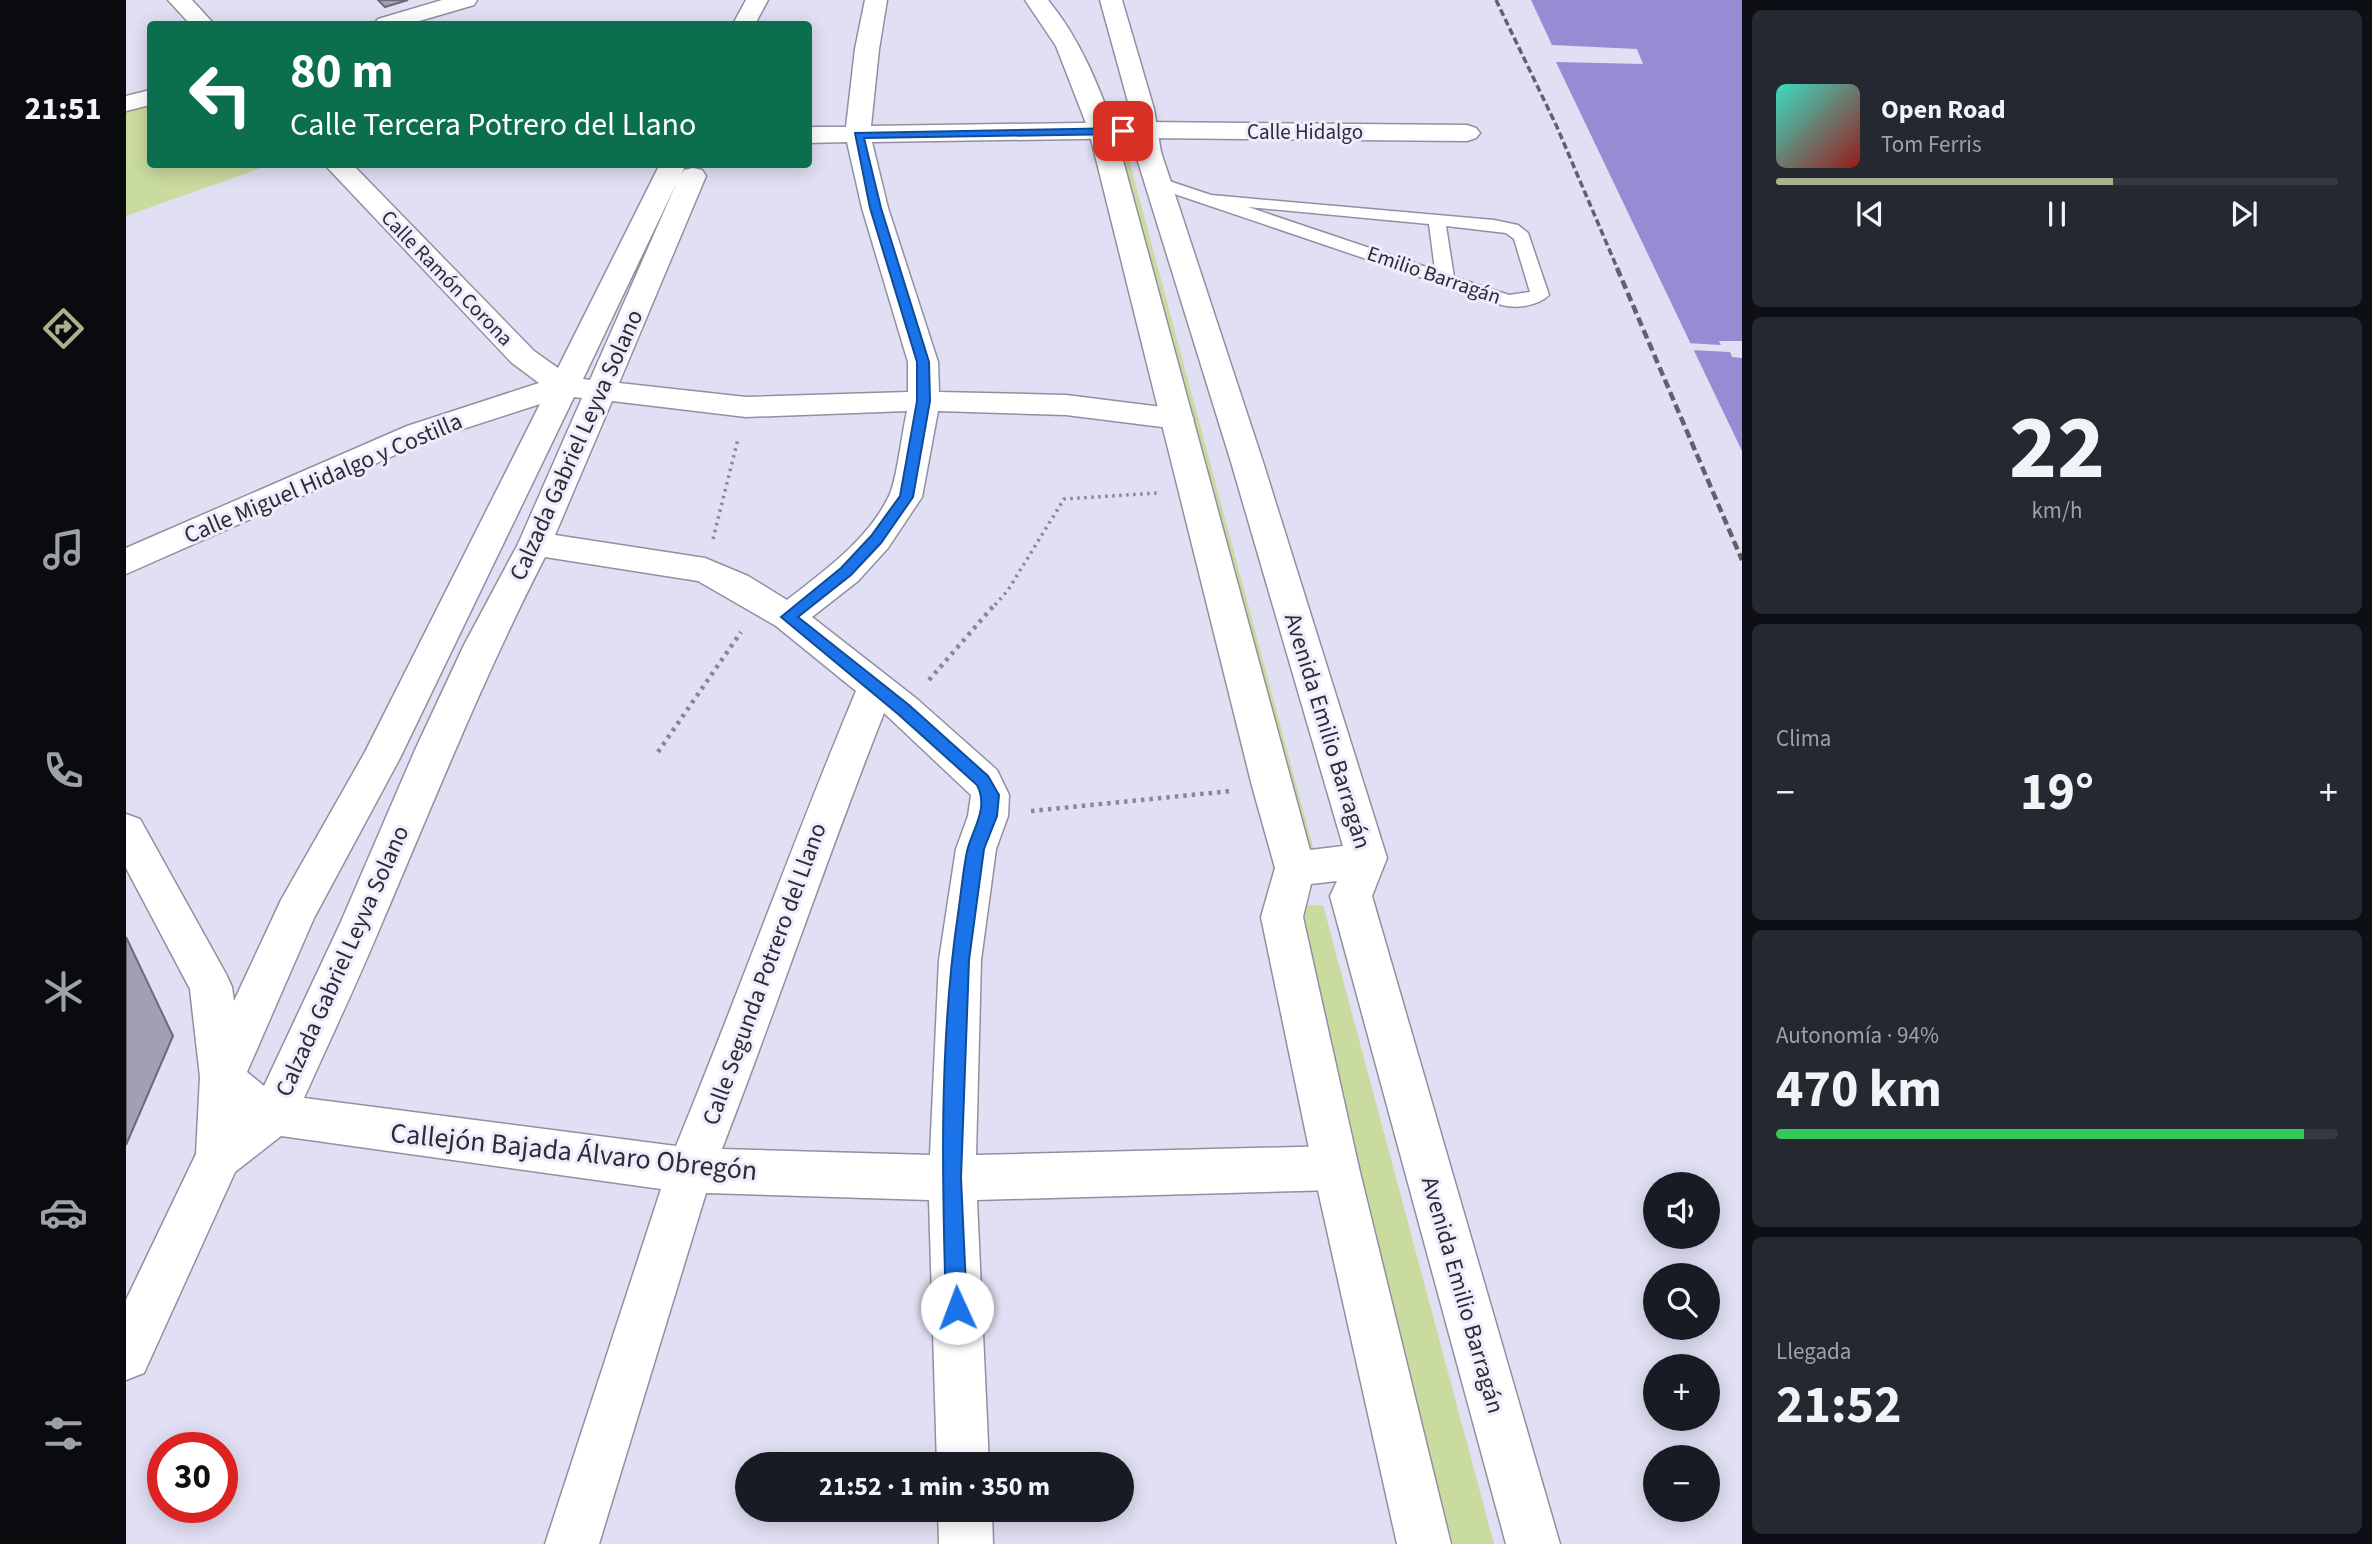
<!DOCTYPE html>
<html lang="es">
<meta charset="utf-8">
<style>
:root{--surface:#171b24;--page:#242831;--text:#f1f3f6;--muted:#9ea1a6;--line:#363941;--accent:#a9b28c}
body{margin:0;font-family:"Source Sans 3",sans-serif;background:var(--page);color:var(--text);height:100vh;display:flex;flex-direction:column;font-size:26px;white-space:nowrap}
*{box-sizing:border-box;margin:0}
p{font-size:23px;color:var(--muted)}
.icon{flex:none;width:38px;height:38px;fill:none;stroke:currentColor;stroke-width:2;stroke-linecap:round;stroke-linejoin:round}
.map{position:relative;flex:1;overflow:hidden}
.sheet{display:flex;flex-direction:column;gap:10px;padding:10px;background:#0d0f14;width:630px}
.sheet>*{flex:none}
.hud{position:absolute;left:21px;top:21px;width:665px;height:147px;border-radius:7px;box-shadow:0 4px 18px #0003;background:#0b6e4f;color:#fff;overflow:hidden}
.buttons{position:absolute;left:1517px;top:1172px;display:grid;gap:14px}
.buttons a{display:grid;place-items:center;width:77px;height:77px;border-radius:50%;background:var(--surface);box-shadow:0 4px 18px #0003;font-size:35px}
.speed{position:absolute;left:21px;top:1432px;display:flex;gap:14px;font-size:35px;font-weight:700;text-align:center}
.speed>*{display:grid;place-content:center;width:91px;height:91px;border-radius:50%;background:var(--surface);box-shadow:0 4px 18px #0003;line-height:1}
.speed .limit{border:10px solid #d22;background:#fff;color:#111}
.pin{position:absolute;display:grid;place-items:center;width:60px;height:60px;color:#fff;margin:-30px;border-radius:14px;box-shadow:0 4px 10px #0006}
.me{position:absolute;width:77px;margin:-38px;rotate:358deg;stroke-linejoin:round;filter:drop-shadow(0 0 5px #0008)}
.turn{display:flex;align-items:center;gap:24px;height:147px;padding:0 28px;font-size:32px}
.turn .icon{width:91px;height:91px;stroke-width:2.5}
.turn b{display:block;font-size:49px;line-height:60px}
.big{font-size:52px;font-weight:700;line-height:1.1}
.sheet .widget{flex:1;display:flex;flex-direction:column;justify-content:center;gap:10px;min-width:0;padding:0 24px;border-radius:10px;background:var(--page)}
.sheet .dial{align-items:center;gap:0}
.dial b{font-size:91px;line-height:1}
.song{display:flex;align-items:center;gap:21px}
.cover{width:84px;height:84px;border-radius:10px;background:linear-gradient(135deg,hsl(170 70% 55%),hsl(0 70% 35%))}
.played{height:7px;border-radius:4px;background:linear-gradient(90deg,var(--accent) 60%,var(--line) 60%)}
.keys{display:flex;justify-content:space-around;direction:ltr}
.heat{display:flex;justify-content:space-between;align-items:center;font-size:38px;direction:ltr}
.charge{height:10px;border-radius:5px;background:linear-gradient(90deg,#34c759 94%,var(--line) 0)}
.trip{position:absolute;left:609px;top:1452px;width:399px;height:70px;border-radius:35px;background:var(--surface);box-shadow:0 4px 18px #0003;font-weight:700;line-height:70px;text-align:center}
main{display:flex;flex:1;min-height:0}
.dock{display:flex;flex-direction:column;width:126px;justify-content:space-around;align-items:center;background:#090b0e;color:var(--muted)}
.dock .icon{width:49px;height:49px}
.dock .current{color:var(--accent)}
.dock b{font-size:32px;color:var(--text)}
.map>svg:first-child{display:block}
</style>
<main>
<nav class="dock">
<b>21:51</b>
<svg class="icon current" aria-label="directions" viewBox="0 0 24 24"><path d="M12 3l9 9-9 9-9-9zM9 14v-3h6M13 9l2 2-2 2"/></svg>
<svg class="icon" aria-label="music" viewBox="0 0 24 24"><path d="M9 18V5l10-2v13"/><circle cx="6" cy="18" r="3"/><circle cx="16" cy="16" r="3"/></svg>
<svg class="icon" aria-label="phone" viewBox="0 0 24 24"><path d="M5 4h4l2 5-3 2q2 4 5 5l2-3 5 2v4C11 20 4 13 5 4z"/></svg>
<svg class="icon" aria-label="climate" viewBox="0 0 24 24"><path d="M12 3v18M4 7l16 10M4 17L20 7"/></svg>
<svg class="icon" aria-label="car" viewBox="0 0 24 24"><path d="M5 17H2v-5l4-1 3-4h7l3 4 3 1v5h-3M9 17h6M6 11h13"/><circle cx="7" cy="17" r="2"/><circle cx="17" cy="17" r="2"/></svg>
<svg class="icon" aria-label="filters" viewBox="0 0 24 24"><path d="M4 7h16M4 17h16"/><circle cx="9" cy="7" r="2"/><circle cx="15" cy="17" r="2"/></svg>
</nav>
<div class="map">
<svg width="1616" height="1544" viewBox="0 0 1616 1544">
<rect width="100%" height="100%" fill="#e1dff3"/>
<path fill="#cadb9f" d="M24 104V164L143 165 0 216V111Z
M986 154 1002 156 1188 851 1171 855Z
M1197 905 1368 1544H1324L1171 906Z"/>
<path fill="#958cd3" d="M1405 0H1616V451L1430 62 1517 64 1511 49 1426 45Z"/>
<path fill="#e1dff3" d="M1593 341H1616V358L1606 357 1604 352 1564 350 1561 343 1595 345Z"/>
<path fill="#a1a0b2" stroke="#6b697a" stroke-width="2" d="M252 0H282L259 7Z
M0 937 47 1036 0 1145Z"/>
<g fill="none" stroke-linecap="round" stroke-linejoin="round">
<g stroke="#9190a2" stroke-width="3">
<path id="lane" d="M1031 177 1085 195 1368 220 1392 225 1402 233 1423 295C1412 306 1390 309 1376 305L1025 186 1023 182 1025 178ZM1122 207 1303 224 1309 270ZM1320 226 1380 233 1388 239 1404 292 1383 295 1328 277Z"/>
</g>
<g stroke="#9190a2" stroke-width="3">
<path id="street" d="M42 0H66L88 24H64Z
M620 0H642L629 24H607Z
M739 0H761L753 49 745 126 1018 122 1341 125 1350 128 1354 133 1350 138 1341 141 1018 138 746 142 762 208 812 362 813 392 940 395 1052 409 1063 412 1068 419 1063 426 1052 429 940 415 812 411 796 497 762 548 732 581 686 617 791 699 871 770 883 795 882 816 870 849 855 960 850 1155 1210 1146 1227 1152 1233 1168 1227 1184 1210 1190 851 1200 863 1465H811L803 1200 580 1193 473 1544H419L535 1189 155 1136 109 1172 18 1373 0 1380V1300L70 1154 74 1077 64 989 0 868V814L14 819 100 974 106 987 108 1001 155 900 239 752 414 404 303 440 0 574V548L281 426 413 383 386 363 198 164H226L408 351 432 368 534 164H560L555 175 558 170 567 168 576 170 580 176 493 383 620 397 782 392V362L736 208 721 142 682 143V127H720L729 49ZM551 182 464 380 457 379ZM448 397 456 398 392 544 338 645 289 750 214 924 138 1086 121 1072 188 918 274 758ZM486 401 620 417 781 411C776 432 771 480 763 496 742 540 698 571 661 600L622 576 579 558 429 535ZM419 557 572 581 650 626 730 691C667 841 612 995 550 1146L178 1098C204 1040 232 981 256 923 309 799 358 676 419 557ZM758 713 845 795 842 816 830 849 813 960 804 1155 596 1149C652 1004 701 857 758 713Z
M812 1510H866L867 1544H813Z"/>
</g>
<g stroke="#9190a2" stroke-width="3">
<path id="secondary" d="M316 0H351L348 5 283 24H248L252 19Z
M24 90V105L0 111V96Z"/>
</g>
<g stroke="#9190a2" stroke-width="3">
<path id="primary" d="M899 0H922C954 39 972 84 989 131L1184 850 1217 846 1105 462 1009 152 1004 109 974 0H996L1028 109 1035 152 1137 462 1261 858 1246 896 1434 1544H1380L1204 896 1211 881 1185 884 1177 917 1233 1168 1325 1544H1271L1187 1168 1135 917 1149 868 1126 786 963 131 930 46Z"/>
</g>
<path stroke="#888794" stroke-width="3.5" stroke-dasharray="2.5 4.5" stroke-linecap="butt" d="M587 539 612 439
M869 605 882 590 938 499 1031 493"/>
<path stroke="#888794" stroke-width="4.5" stroke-dasharray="3.5 5" stroke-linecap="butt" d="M803 680 870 603
M532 752 615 632
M905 811 1105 791"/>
<use href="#lane" fill="#fff" fill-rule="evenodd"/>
<use href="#street" fill="#fff" fill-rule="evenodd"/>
<use href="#secondary" fill="#fff" fill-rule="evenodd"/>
<use href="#primary" fill="#fff" fill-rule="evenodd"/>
<path stroke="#61606b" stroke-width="3.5" stroke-dasharray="7 3.5" stroke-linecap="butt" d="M1370 0 1431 127 1492 270"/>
<path stroke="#61606b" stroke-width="4.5" stroke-dasharray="9 4.5" stroke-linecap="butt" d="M1491 268 1616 560"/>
</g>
<path fill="#1a73e8" stroke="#114b97" stroke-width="2" d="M1001 128V133L997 134 738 138 755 208 803 362 804 401 787 497 755 543 725 575 672 617 783 705 862 776 873 795 871 816 858 849 843 960 835 1178 841 1308 838 1316 831 1319 823 1316 820 1308C816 1179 813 1042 832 914 835 893 837 871 841 851 847 828 863 808 851 785L772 714 655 617 715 568 745 536 774 496 791 401V362L744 208 729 133Z"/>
<g text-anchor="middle" stroke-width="6" stroke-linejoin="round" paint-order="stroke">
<g font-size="21" fill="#2c2c33" stroke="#eeedfd">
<text x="1179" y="139">Calle Hidalgo</text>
<text transform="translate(1308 275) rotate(19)" y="7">Emilio Barragán</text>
<text transform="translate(321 278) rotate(46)" y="7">Calle Ramón Corona</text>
</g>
<g font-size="24" fill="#2c2c33" stroke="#eeedfd">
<text transform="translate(450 445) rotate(-66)" y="8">Calzada Gabriel Leyva Solano</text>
<text transform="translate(197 478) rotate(-23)" y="8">Calle Miguel Hidalgo y Costilla</text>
<text transform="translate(1202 731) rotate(73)" y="8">Avenida Emilio Barragán</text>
<text transform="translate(216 961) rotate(-66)" y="8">Calzada Gabriel Leyva Solano</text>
<text transform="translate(638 974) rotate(-70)" y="8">Calle Segunda Potrero del Llano</text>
<text transform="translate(1337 1295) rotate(74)" y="8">Avenida Emilio Barragán</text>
</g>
<g font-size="28" fill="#2c2c33" stroke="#eeedfd">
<text transform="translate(448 1151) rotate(6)" y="10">Callejón Bajada Álvaro Obregón</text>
</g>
</g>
</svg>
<div class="buttons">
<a><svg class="icon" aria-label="sound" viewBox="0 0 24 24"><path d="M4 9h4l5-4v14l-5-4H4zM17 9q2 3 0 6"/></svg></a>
<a><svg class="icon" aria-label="search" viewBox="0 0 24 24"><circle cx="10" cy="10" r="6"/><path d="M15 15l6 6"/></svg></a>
<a>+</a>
<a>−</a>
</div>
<div class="speed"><div class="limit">30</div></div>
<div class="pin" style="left:997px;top:131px;background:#d93025"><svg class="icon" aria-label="arrive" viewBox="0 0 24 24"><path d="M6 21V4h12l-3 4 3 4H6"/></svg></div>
<svg class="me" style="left:831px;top:1308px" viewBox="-20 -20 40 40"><circle r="19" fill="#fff"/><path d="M0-13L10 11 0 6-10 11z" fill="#1a73e8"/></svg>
<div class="trip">21:52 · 1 min · 350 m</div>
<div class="hud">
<div class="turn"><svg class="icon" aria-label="left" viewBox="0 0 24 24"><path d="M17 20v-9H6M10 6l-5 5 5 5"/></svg><div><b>80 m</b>Calle Tercera Potrero del Llano</div></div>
</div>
</div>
<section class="sheet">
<div class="widget">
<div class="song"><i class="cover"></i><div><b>Open Road</b><p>Tom Ferris</p></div></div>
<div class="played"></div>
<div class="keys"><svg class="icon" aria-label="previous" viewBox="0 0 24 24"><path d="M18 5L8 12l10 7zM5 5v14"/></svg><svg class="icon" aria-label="pause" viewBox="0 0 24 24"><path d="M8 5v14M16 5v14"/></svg><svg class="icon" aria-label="next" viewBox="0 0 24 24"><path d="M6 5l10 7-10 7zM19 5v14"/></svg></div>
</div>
<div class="widget dial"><b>22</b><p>km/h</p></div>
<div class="widget"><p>Clima</p>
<div class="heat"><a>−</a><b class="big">19°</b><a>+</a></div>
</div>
<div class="widget"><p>Autonomía · 94%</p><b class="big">470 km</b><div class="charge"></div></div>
<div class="widget"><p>Llegada</p><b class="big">21:52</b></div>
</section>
</main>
